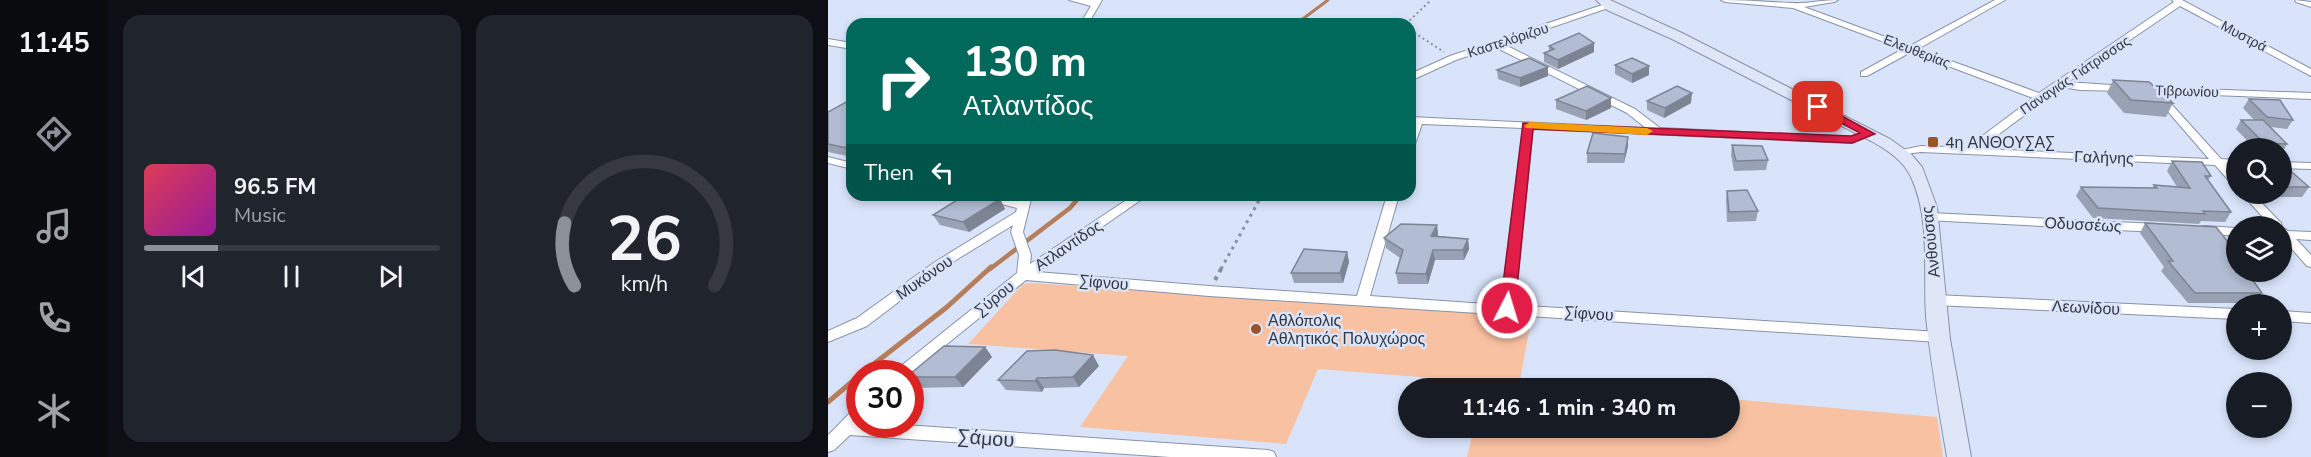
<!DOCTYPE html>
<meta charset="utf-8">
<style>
:root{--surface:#171b24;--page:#20242c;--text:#f1f3f6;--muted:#9ea1a6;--line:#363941;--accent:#8c9099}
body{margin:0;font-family:"Nunito Sans",sans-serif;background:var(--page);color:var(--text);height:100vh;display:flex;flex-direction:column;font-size:22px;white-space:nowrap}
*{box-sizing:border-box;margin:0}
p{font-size:20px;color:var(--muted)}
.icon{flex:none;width:33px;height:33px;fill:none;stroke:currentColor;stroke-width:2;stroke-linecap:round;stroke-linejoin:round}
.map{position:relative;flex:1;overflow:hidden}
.drawer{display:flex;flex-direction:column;gap:15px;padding:15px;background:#0d0f14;width:720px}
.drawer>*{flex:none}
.banner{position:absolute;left:18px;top:18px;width:570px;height:183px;border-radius:18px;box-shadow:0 3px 9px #0003;background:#00695c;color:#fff;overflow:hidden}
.fabs{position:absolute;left:1398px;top:138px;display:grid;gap:12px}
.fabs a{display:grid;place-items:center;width:66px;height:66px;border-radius:50%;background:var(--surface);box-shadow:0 3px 9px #0003;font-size:30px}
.speed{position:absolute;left:18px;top:360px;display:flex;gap:12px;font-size:30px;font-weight:700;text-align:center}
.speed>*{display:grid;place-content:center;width:78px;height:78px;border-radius:50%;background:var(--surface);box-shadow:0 3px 9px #0003;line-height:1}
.speed .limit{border:9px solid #d22;background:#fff;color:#111}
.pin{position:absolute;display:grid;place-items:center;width:51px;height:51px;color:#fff;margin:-26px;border-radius:12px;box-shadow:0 3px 9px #0006}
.me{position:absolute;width:66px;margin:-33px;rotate:5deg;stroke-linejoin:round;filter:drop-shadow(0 0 4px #0008)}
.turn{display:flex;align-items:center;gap:21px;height:126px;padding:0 18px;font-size:27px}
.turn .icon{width:78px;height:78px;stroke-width:2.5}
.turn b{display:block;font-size:42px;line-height:51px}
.then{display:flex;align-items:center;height:57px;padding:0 18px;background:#0003;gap:12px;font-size:22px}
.drawer .card{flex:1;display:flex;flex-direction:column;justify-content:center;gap:9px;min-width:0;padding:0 21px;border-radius:18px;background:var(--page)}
.drawer .dial{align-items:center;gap:0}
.dial svg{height:156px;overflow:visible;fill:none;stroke:var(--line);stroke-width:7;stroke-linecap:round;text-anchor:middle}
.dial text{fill:var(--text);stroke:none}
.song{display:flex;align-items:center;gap:18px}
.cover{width:72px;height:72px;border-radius:9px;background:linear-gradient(135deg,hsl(350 70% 55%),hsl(300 70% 35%))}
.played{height:6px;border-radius:3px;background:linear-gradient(90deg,var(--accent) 25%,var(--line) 25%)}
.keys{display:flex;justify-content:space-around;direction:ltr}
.drawer .tiles{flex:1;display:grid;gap:15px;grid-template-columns:repeat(2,1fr)}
.trip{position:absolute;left:570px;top:378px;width:342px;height:60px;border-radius:30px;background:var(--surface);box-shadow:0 3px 9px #0003;font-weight:700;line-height:60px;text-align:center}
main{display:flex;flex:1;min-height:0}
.tabs{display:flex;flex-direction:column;width:108px;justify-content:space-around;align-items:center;background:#090b0e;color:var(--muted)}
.tabs .icon{width:42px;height:42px}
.tabs .selected{color:var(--accent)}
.tabs b{font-size:27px;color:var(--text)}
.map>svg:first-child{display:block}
</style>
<main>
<nav class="tabs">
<b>11:45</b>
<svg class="icon selected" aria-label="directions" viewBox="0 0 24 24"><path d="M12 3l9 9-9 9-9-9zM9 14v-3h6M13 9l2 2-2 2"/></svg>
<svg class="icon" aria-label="music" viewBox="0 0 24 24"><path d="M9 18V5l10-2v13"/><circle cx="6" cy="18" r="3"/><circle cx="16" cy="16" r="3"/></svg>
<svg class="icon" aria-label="phone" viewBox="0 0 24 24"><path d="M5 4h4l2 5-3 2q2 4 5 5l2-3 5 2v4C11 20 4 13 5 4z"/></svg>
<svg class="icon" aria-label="climate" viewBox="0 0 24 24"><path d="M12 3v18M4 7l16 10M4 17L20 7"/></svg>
</nav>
<section class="drawer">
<div class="tiles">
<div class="card">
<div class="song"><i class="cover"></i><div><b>96.5 FM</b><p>Music</p></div></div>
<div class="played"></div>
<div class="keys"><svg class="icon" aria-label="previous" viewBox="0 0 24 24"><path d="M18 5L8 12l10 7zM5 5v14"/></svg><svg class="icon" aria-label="pause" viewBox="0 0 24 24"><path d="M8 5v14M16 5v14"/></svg><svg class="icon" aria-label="next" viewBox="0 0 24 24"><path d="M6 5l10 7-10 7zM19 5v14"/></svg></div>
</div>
<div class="card dial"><svg viewBox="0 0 100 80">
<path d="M14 69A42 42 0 1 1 86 69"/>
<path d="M14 69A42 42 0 0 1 9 37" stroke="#8c9099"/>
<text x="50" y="56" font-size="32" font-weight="700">26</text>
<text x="50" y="72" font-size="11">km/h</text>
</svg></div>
</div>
</section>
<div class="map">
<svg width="1483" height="457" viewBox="0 0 1483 457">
<rect width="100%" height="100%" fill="#d9e4fb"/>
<path fill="#f8c1a1" d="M202 283 704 314 692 381 778 388H654L655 382 490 369 458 444 252 427 300 356 140 344 195 284Z
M902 399 1109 417 1115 457H639L646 428H902Z"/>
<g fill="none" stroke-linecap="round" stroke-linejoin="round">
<path stroke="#b77e5d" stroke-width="3" d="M468 24 500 0"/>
<path stroke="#b77e5d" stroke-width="4.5" d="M162 269 242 208 253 195"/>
<path stroke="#b77e5d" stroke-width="5" d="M33 374 119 307 163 267
M0 402 32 375"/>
<g stroke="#8892a7" stroke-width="2">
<path id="street" d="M241 0H274L260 24H252L263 6Z
M893 0C917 0 940 2 963 3 979 4 994 0 1010 0L1006 2 976 7 1082 46 1167 0H1177L1090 49 1211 93 1346 2 1344 0H1354L1483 69V76L1352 6 1240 82 1297 86 1302 89 1300 91 1252 90 1234 87 1155 146 1156 149 1381 159 1330 100V96H1336L1393 159 1408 160V166H1400L1408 176V185L1404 184 1387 165 1093 152 1069 155 1068 153 1069 151 1093 146 1145 148 1144 146 1149 140 1205 98 1083 52 1039 76H1033V72L1075 49 965 8 897 2Z
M1467 0 1483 2V7L1468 2Z
M780 3 784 5 783 7 675 44 807 109 832 128 1023 137 1041 131 1046 134 1024 143 705 129 686 305 1111 332 1116 333 1118 337 1116 341 1111 342 381 296 198 280 82 374H66L68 370 189 273 191 255 183 232 185 225 115 268 39 326 0 342V331L29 318 107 262 188 212 189 208 146 197 144 195H165L191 201 192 195H204L195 232 203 255 202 264 306 195H320L209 272 381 286 529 296 559 195H571L542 296 673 305 695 128 594 124 587 144 582 147V129L584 123H582V117L818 128 799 113 667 47 628 60 582 81V74L622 56Z
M0 39 24 43V49L0 45Z
M1314 87 1483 93V99L1311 92V88Z
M0 157 24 163V169L0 163Z
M1454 162 1483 163V169L1454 168Z
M1414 194H1425L1453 223 1454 227 1460 231 1483 232V240L1468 239 1483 255V267L1479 266 1454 238V226H1443Z
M1102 213 1329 224 1335 228 1329 232 1098 220 1096 217Z
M1377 226 1408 228V236L1373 233 1371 230 1373 227Z
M1107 295 1408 309V319L1107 305 1102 303 1100 300 1102 297Z
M1454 311 1483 313V323L1454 321Z
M32 406V424H62L440 450 446 452 448 457H342L22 435 6 450 0 452V435C9 428 22 410 32 406Z"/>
</g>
<g stroke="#8892a7" stroke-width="2">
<path id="secondary" d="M768 0H782L854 33 1062 139 1083 154 1094 167 1109 207 1122 339 1143 457H1119C1111 411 1103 364 1098 317 1095 272 1103 220 1083 177 1075 160 1059 150 1043 141L844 39 779 10Z"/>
</g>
<path stroke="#8990a0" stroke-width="2" stroke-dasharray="2 3" stroke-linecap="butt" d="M578 24 603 0
M582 30 616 52"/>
<path stroke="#8990a0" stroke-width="3" stroke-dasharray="3 4.5" stroke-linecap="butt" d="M393 269 434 195"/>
<path stroke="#8990a0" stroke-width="4" stroke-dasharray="4 5" stroke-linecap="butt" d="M387 280 394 267"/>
<use href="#street" fill="#fff" fill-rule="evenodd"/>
<use href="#secondary" fill="#dee6f8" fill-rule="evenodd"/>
</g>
<path fill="#99a2b5" d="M721 46 766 52 730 69 716 62V53L721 51Z
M787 65 821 75 804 83 787 74Z
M669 70 720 76 692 87 670 79Z
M1285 80 1345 103 1338 117 1296 113 1279 93Z
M1421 99 1465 120 1459 129 1443 127 1459 144 1454 153V148H1426L1408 129 1413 120H1426L1415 108Z
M728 100 783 108 758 120 728 109Z
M819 101 863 103 836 118 819 110Z
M24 102V157L0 152V112Z
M800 137V146L796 163H759V153Z
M904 145 940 160 938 170 906 171 903 155Z
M1344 161 1383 176 1380 180 1403 212 1397 222 1373 221 1371 224 1265 218 1248 196 1253 187 1324 188 1326 185 1349 187 1339 171Z
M1454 166 1481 187 1474 197H1439L1436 194H1454Z
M899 191 930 211 928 221 899 222 898 200Z
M208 195H233L227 200Z
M172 199 177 209 141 232 112 225 105 215Z
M1317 223 1408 272 1434 293 1426 303H1360L1333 271 1336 267 1312 233Z
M609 225 610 236 640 239 641 249 636 260H607L600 284H570L568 273 572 258 558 248 556 238Z
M519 252 521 262 515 283H466L463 273Z
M157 347 164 357 135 387 86 388 82 384V374Z
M271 366 251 387 216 388 214 392 178 390 170 380Z"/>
<path fill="#7d8493" d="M766 43V52L730 69V60Z
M821 66V75L804 83V74Z
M720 67V76L692 87V78Z
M864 93 863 103 836 118 837 108Z
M783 98V108L758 120V111Z
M800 137V146L796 163 797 154Z
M225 195H233L227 200Z
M172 199 177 209 141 232 135 222Z
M609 225 610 235 604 246 603 236Z
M640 239 641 249 636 260 635 250Z
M605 250 607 260 600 284 598 274Z
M519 252 521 262 515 283 512 273Z
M157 347 164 357 135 387 127 377Z
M265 355 271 366 251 387 245 377Z
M209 378 216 388 214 392 207 381Z"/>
<path fill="#b2bcd2" stroke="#7d8493" stroke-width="1.5" d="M83 22 96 24H79Z
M751 33 766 43 730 60 716 53 726 49 721 46Z
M701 58 720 67 692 78 669 70Z
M804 58 821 66 804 74 787 65Z
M1285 80 1321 82 1345 103 1303 100Z
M759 86 783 98 758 111 728 100Z
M849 86 864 93 837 108 819 101Z
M1421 99 1452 100 1465 120 1439 117Z
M20 101 24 102V124H23L24 125V149L0 144V112Z
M1413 120H1435L1459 144 1436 143Z
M765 133 800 137 797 154 759 153Z
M904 145 934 146 940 160 908 161Z
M1344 161 1374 162 1383 176H1377L1403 212 1375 211 1377 214 1270 208 1253 187 1329 188 1326 185 1362 188Z
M1454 166H1457L1481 187H1454Z
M919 190 930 211 901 212 899 191Z
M137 195H153L172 199 135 222 105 215Z
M1317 223 1388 227 1408 252V272H1419L1434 293H1367L1340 261H1345Z
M573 224 609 225 603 236 640 239 635 250H605L598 274 568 273 575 250 556 238Z
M476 249 519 252 512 273H463Z
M116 346 157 347 127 377H82V374Z
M227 350 265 355 245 377 209 378 207 381 170 380 199 351Z"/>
<path fill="#e11d48" stroke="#92132f" stroke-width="1.5" d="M986 105H994L1047 134 1024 143 705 129 687 308 679 314 674 312 672 308 695 123 1023 136 1032 133 986 109Z"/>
<path fill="#f59e0b" d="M702 122 819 128 825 131 819 135 698 128 696 126Z"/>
<g fill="#995528" stroke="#d9e4fb" stroke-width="2">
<rect x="1099" y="136" width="12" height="12" rx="3"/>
<circle cx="428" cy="329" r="6"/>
</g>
<g text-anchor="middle" stroke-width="5" stroke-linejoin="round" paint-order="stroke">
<g font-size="14" fill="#333740" stroke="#d9e4fb">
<text transform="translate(1416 36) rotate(28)" y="5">Μυστρά</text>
<text transform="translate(680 40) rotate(-18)" y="5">Καστελόριζου</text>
<text transform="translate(1089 51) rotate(21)" y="5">Ελευθερίας</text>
<text transform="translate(1247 75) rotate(-34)" y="5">Παναγιάς Γιάτρισσας</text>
<text transform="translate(1359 91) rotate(2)" y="5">Τιβρωνίου</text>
</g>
<g font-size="16" fill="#333740" stroke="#d9e4fb" text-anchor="start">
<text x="1117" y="148">4η ΑΝΘΟΥΣΑΣ</text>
<text x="440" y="326">Αθλόπολις<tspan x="440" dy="18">Αθλητικός Πολυχώρος</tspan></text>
</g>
<g font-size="16" fill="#333740" stroke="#d9e4fb">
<text transform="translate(1276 157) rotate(2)" y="6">Γαλήνης</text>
<text transform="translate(1255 224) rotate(3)" y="6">Οδυσσέως</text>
<text transform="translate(1102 242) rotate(-96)" y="6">Ανθούσας</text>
<text transform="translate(240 245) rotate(-34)" y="6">Ατλαντίδος</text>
<text transform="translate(96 277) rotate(-35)" y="6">Μυκόνου</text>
<text transform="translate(276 282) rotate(5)" y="6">Σίφνου</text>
<text transform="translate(166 298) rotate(-39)" y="6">Σύρου</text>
<text transform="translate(1258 307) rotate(3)" y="6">Λεωνίδου</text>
<text transform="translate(761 313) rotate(4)" y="6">Σίφνου</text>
</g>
<g font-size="20" fill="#333740" stroke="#d9e4fb">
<text transform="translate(158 438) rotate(4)" y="7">Σάμου</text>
</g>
</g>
</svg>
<div class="fabs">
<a><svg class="icon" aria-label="search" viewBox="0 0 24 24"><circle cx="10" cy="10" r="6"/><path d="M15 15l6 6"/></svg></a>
<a><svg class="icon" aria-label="layers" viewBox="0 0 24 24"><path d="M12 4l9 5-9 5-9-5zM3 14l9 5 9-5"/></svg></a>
<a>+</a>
<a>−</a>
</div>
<div class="speed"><div class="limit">30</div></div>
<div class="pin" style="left:990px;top:107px;background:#d93025"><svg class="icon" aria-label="arrive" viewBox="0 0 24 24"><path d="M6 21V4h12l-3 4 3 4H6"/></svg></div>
<svg class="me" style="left:679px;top:308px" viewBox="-20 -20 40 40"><circle r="17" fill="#e11d48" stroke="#fff" stroke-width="3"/><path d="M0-11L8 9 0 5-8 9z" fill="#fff"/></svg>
<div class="trip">11:46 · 1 min · 340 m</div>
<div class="banner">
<div class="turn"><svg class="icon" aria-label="right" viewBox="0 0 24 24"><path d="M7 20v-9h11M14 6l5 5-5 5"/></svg><div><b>130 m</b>Ατλαντίδος</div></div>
<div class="then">Then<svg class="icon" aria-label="left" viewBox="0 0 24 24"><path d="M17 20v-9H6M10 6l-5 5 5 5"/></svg></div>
</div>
</div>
</main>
